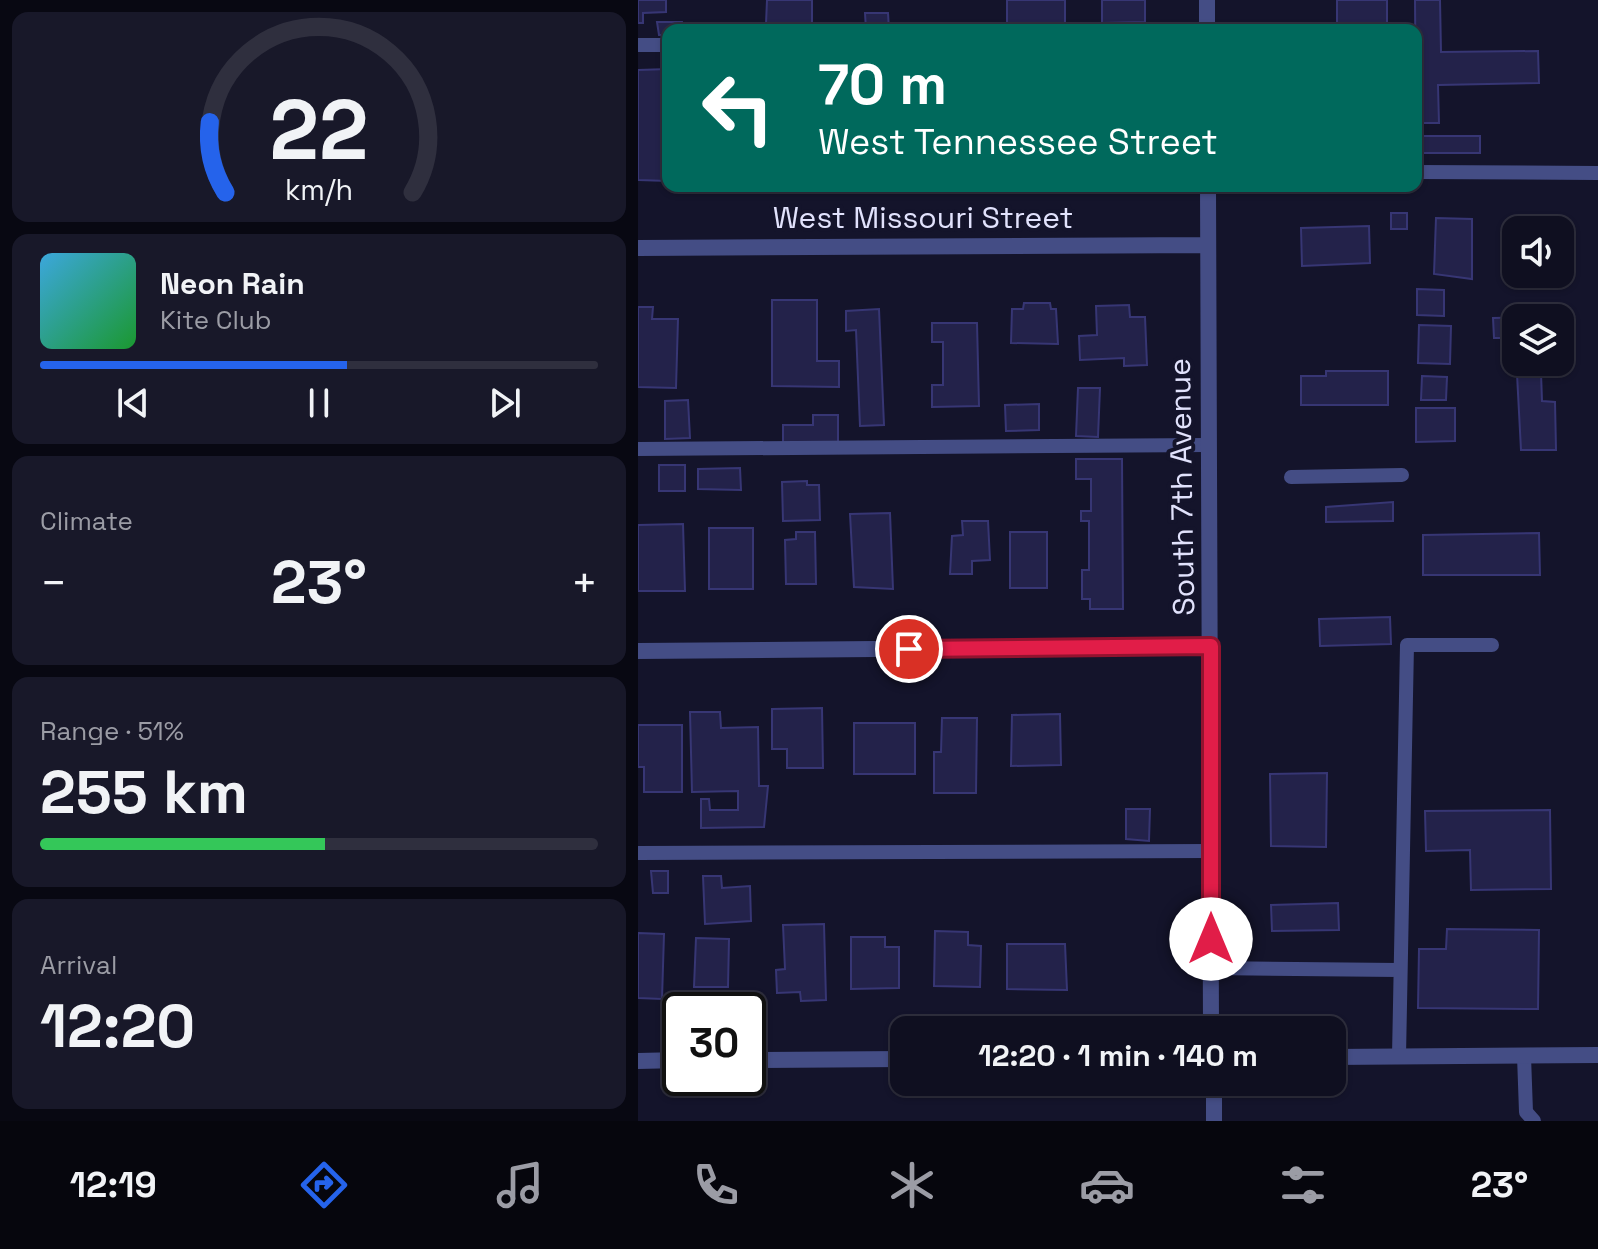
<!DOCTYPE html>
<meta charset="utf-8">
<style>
:root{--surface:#0f0f20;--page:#181829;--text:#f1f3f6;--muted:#9b9ca5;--line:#2f2f3e;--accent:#2563eb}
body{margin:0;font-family:"Space Grotesk",sans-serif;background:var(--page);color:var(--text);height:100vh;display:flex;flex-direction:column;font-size:30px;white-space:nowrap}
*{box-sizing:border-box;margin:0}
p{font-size:26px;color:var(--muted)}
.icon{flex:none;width:44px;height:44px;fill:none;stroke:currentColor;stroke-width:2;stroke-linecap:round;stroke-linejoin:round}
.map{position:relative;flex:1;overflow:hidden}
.details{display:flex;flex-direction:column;gap:12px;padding:12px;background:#080812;width:638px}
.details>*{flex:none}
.guide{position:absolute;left:24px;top:24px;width:760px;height:168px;border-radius:16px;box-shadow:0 2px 6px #0004,0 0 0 2px var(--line);background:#00695c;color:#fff;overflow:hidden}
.controls{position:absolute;left:864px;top:216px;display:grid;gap:16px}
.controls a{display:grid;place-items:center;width:72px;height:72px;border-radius:16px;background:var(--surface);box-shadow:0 2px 6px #0004,0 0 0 2px var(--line);font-size:40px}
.speed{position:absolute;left:24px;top:992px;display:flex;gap:16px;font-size:40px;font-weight:700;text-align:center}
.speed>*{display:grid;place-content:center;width:104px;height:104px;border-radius:50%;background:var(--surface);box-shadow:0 2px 6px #0004,0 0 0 2px var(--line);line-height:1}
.speed .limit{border:4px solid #111;border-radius:12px;background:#fff;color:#111}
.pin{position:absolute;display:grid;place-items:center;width:68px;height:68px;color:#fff;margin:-34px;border:4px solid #fff;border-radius:50%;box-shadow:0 2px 8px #0007}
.me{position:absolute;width:88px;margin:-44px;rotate:0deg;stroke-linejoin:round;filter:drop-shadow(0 0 6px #0008)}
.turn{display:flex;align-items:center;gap:28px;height:168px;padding:0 24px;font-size:36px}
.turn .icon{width:104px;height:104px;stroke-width:2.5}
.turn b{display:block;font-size:56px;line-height:68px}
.big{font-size:60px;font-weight:700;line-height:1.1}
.details .tile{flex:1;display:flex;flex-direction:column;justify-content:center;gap:12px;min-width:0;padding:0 28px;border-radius:16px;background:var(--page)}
.details .dial{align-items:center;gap:0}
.dial svg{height:208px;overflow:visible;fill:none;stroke:var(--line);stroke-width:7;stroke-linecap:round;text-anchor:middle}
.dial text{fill:var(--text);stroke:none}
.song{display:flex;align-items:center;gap:24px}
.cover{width:96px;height:96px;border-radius:12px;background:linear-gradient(135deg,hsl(200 70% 55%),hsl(130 70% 35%))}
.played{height:8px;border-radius:4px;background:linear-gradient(90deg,var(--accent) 55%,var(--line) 55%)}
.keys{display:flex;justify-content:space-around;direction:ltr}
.heat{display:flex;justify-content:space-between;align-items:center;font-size:44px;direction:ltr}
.charge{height:12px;border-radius:6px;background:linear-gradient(90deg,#34c759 51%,var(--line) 0)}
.trip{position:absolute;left:252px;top:1016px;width:456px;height:80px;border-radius:16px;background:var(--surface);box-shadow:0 2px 6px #0004,0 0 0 2px var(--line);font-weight:700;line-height:80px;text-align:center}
.tabs{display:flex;height:128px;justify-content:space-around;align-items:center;background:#06060d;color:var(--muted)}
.tabs .icon{width:56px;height:56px}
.tabs .on{color:var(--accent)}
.tabs b{font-size:36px;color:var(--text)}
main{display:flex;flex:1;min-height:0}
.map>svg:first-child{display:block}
</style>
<main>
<section class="details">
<div class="tile dial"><svg viewBox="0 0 100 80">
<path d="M14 69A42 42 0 1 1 86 69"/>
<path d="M14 69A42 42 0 0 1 8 42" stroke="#2563eb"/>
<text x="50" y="56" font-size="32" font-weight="700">22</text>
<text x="50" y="72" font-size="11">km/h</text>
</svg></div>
<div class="tile">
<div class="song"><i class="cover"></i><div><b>Neon Rain</b><p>Kite Club</p></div></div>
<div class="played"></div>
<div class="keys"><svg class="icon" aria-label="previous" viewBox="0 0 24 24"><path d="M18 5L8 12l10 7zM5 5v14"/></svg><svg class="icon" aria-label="pause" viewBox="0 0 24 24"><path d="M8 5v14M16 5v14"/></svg><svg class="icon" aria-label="next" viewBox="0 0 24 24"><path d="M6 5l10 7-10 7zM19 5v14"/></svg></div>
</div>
<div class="tile"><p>Climate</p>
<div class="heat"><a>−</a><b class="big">23°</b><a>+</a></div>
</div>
<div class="tile"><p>Range · 51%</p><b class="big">255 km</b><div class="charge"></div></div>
<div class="tile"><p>Arrival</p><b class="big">12:20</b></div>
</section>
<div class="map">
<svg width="960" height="1121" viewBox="0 0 960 1121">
<rect width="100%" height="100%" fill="#14142b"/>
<path fill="#23224a" stroke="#373674" stroke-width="2" d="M0 0H28V12L5 13V23H0Z
M129 0H174V25L128 24Z
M369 0H427V30H369Z
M464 0H507V22L464 23Z
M699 0H749V30H699Z
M777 0H802L803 52 900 51 901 83 800 85 801 123H778Z
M227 13H250L251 30H228Z
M19 22H44L45 30H30V35H21Z
M30 69V181L0 180V70Z
M779 136H842V153H779Z
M753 213H769V229H753Z
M798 218 834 219V279L796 274Z
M731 226 732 263 664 266 663 228Z
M779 289 806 290V316L779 315Z
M134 300H179V361H201V387L134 386Z
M386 303H412L413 309H418L420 344 373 343 374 309H385Z
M491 305 492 317H507L509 365 486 366V358L442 360 441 336 459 335 458 306Z
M0 307H15L14 319H40L38 388 0 387Z
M241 309 246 425 222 426 218 330 208 331V311Z
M901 317 878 318V338H856L855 318Z
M294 323H339L341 406 294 407V385H305V342H294Z
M781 325 813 326 812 364 780 363Z
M688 371H750V405H663V376H688Z
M903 373 904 401 917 402 918 450H883L879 374Z
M784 376 809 377 808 400H783Z
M440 388H462L460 437 438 436Z
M50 400 52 438 27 439V401Z
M401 404V430L368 431 367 405Z
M778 408H817V441L778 442Z
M175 415H200V444H145V425H175Z
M438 459H484L485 609H452V599H444V570H451V521H443V511H453V479H438Z
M21 465H47V491H21Z
M102 468 103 490 60 489V469Z
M169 481V485H181L182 520 145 521 144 482Z
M755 502V521L688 522V507Z
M252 513 255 589 216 587 212 514Z
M324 521H350L352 560 334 561V574H312L314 536 325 535Z
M45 524 47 591H0V525Z
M71 528H115V589H71Z
M158 532H177L178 584H148L147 540 158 539Z
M372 532H409V588H372Z
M901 533 902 575H785V535Z
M752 617 753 644 682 646 681 619Z
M184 708 185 768H149V749H134V709Z
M52 712H82L83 728 120 727 121 786H130L126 827 63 828V799H71L72 810H100V791L54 792Z
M422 714 423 765 373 766 374 715Z
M304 718H339L338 793H296V752H303Z
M216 723H277V774H216Z
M0 725H44V792H6V767H0Z
M689 773 688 847 633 846 632 774Z
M488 809H512L511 841 488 839Z
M912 810 913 889 833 890 832 850 788 851 787 811Z
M13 871H30V893H15Z
M65 876H83L84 888 112 886 113 921 67 924Z
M700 903 701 930 634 931 633 905Z
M186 924 188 1000 163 1001 162 992 139 993 138 970 147 969 145 925Z
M809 929 901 930 900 1009 780 1008 781 949H808Z
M297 931 330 932V945L343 946 342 987 296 986Z
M0 933 26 934 24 999 0 998Z
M213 937H247V947H261V988L213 989Z
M58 938 91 939 90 987H56Z
M369 944H427L429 990 369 989Z"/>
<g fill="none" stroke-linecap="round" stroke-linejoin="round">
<path stroke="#444d85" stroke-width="14" d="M0 45H30
M778 172 960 173
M0 449 570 445
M653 477 764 475
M0 853 573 851
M573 968 760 970
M761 1056 769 645H854
M886 1056 888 1112 896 1121"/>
<path stroke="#444d85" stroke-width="16" d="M569 0V30
M570 186 573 1027
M0 248 570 245
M0 651 573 646
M694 1057 960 1055
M110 1060 266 1059
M0 1061 42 1060
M561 1082 576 1086 591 1082
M576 1086V1121"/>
</g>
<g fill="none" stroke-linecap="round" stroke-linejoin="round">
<g stroke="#92132f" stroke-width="20">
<path id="route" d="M271 649 573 646V939"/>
</g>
<use href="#route" stroke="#e11d48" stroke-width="14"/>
</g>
<g text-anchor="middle" stroke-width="8" stroke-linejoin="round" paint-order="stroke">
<g font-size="30" fill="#e1e2fc" stroke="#14142b">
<text x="285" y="228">West Missouri Street</text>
<text transform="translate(544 487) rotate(-91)" y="10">South 7th Avenue</text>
</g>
</g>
</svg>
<div class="controls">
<a><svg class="icon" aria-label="sound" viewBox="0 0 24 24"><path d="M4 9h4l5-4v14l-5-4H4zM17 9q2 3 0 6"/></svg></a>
<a><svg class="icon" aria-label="layers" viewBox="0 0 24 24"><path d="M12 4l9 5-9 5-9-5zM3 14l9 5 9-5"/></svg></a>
</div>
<div class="speed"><div class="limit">30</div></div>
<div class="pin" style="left:271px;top:649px;background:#d93025"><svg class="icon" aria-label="arrive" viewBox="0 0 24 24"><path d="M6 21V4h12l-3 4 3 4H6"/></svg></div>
<svg class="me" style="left:573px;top:939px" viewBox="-20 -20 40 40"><circle r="19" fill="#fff"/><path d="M0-13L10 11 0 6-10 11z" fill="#e11d48"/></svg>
<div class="trip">12:20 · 1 min · 140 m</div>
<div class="guide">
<div class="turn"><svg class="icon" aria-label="left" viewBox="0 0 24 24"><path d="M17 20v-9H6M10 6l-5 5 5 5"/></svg><div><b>70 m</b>West Tennessee Street</div></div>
</div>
</div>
</main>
<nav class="tabs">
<b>12:19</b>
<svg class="icon on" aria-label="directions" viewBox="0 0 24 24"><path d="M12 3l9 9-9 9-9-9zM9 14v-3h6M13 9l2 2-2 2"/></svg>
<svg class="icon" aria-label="music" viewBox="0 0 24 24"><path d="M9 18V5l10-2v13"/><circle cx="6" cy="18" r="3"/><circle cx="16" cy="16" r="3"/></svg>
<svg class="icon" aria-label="phone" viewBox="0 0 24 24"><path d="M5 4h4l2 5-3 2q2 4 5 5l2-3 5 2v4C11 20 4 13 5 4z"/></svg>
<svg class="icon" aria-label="climate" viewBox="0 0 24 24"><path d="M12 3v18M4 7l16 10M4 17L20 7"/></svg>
<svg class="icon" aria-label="car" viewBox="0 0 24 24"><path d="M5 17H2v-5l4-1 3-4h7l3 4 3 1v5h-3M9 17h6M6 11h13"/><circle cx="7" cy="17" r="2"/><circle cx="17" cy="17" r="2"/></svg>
<svg class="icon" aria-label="filters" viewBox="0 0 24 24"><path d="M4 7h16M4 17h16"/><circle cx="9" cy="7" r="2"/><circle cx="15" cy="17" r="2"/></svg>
<b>23°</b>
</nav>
